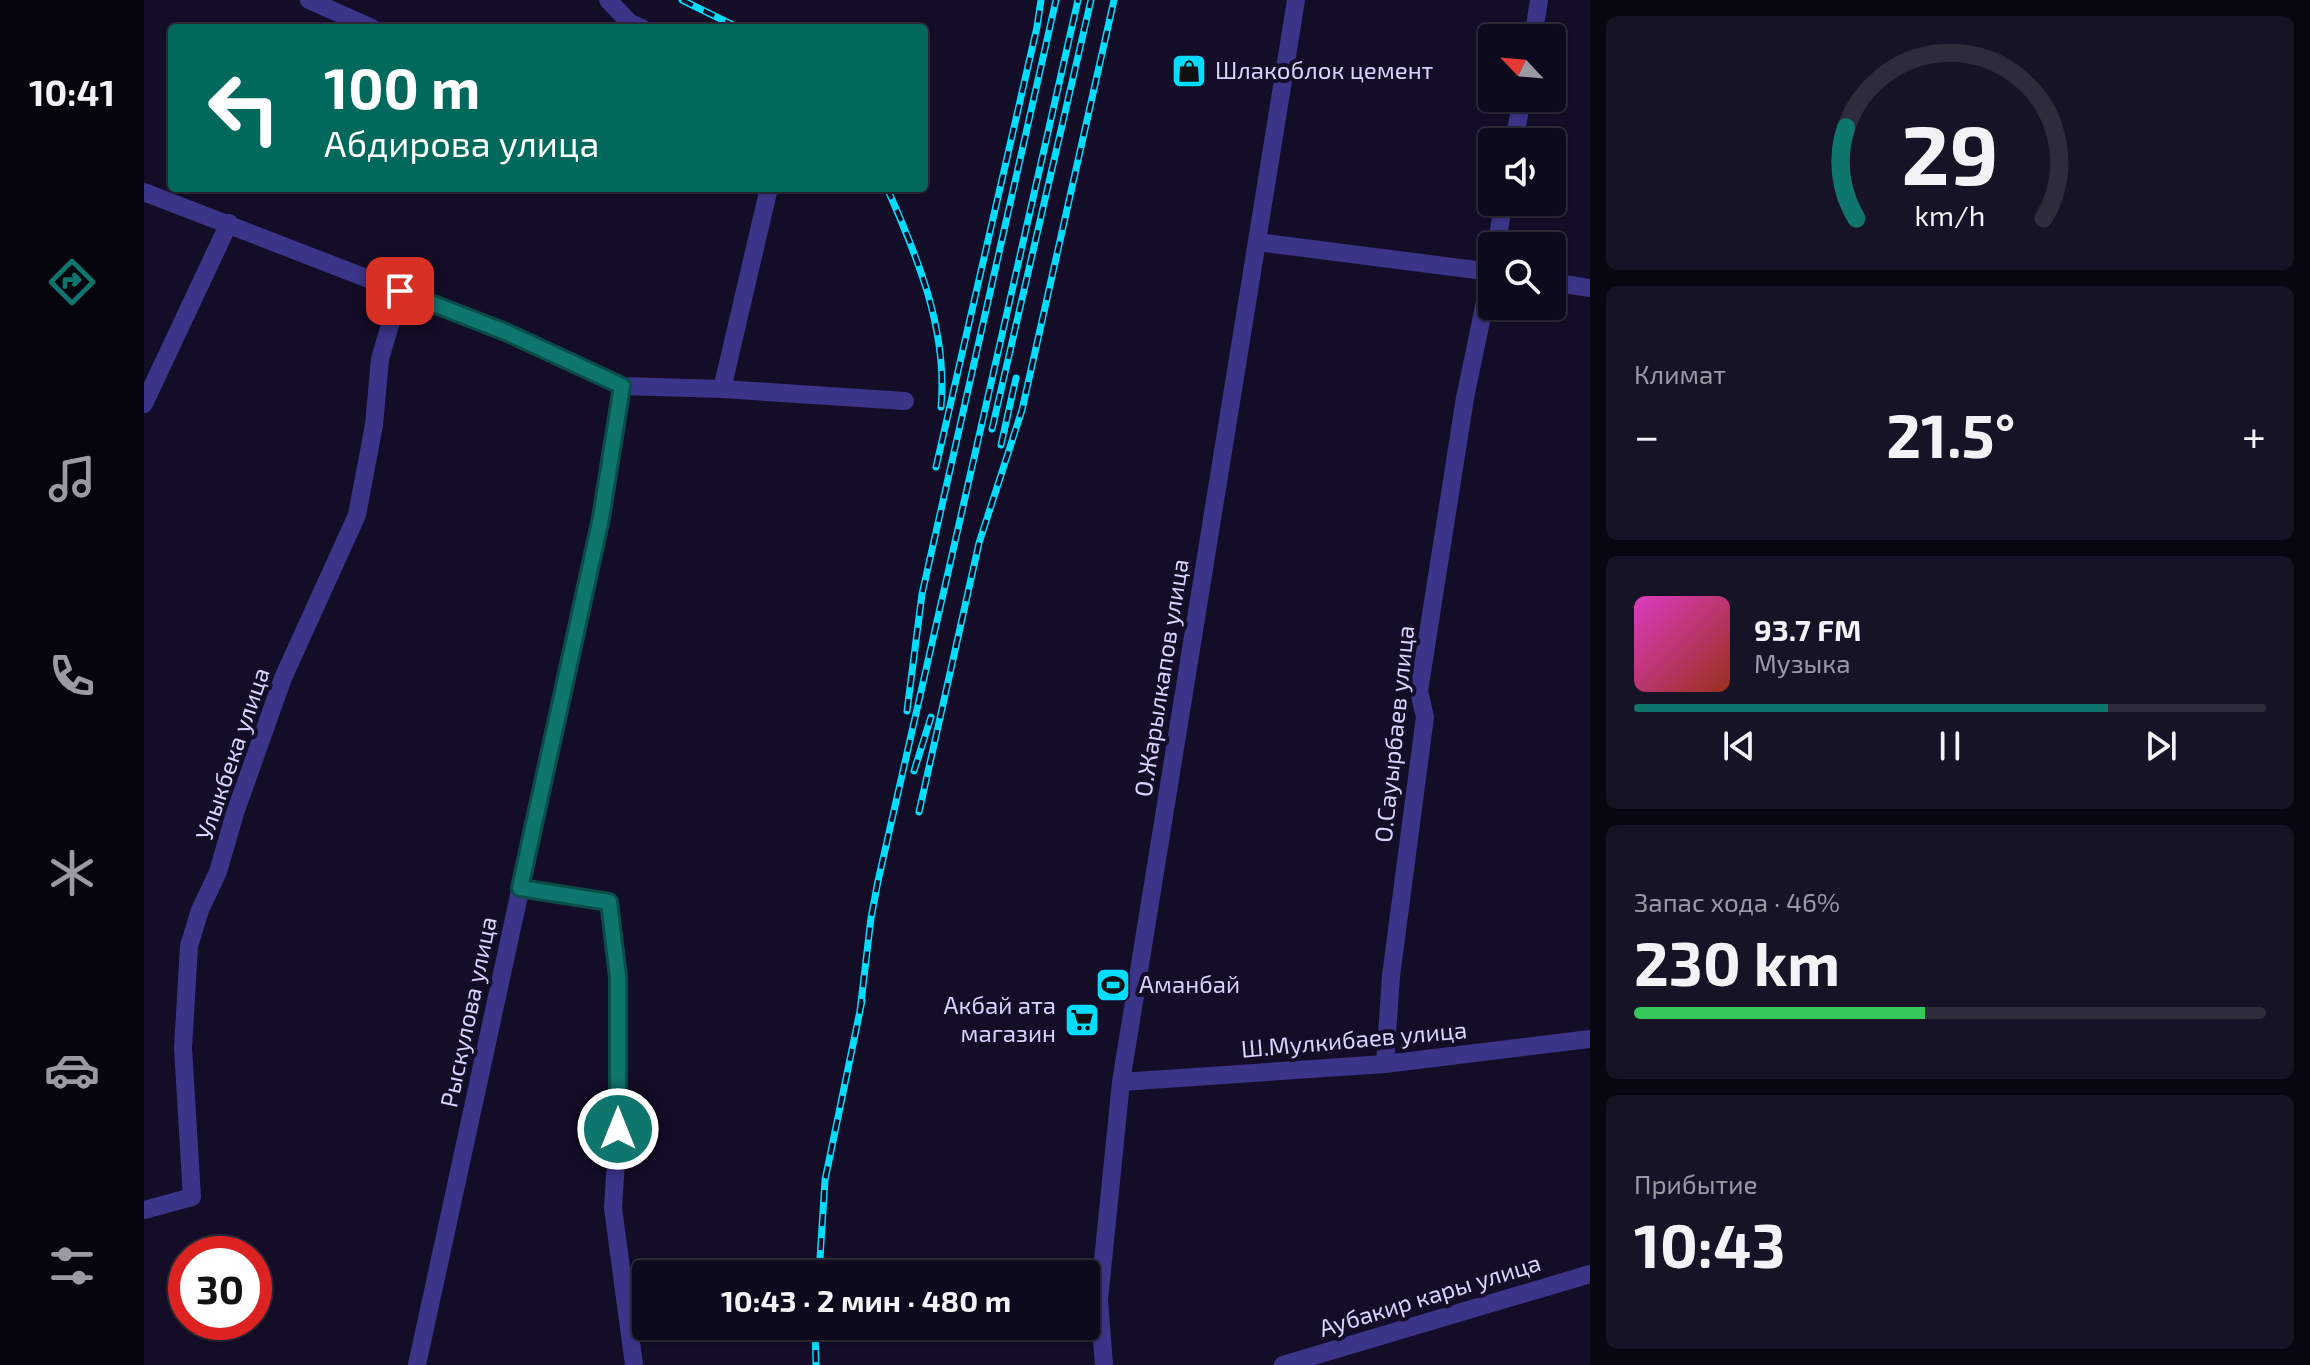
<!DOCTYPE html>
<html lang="ru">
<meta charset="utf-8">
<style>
:root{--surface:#0e0a1d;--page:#171326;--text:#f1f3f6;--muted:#9b9aa4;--line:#2e2b3b;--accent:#0f766e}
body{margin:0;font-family:"Exo 2",sans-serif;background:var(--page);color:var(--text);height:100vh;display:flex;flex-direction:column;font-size:30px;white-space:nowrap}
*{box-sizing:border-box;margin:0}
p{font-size:26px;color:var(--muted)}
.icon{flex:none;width:44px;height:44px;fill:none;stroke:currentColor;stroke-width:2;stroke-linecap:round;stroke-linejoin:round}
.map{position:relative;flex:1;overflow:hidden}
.side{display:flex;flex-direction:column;gap:16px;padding:16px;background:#080610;width:720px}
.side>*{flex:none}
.hud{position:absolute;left:24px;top:24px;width:760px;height:168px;border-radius:8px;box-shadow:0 2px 6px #0004,0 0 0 2px var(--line);background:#00695c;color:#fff;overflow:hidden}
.needle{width:52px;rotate:296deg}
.fabs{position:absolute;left:1334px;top:24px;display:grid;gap:16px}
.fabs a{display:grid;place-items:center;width:88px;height:88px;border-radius:8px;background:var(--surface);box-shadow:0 2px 6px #0004,0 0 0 2px var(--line);font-size:40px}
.speed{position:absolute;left:24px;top:1236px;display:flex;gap:16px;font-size:40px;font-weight:700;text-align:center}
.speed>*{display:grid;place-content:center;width:104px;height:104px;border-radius:50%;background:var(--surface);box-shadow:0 2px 6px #0004,0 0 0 2px var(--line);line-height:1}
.speed .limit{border:12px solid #d22;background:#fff;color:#111}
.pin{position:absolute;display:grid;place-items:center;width:68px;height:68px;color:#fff;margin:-34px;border-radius:16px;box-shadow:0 4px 12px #0006}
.me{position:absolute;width:88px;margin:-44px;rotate:0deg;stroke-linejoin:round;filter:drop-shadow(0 0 6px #0008)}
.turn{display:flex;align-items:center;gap:28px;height:168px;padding:0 24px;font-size:36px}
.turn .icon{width:104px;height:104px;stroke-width:2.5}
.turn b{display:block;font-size:56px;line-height:68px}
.big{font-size:60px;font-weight:700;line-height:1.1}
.side .card{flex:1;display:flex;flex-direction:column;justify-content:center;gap:12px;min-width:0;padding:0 28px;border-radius:12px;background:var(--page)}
.side .dial{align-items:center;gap:0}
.dial svg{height:208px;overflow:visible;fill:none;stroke:var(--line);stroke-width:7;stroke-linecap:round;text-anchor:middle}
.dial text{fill:var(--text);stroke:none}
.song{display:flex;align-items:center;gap:24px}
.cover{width:96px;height:96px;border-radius:12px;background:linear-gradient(135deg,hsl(310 70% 55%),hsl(10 70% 35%))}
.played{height:8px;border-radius:4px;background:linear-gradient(90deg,var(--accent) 75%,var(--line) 75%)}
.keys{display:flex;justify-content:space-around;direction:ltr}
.heat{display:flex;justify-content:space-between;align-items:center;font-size:44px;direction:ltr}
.charge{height:12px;border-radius:6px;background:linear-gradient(90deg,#34c759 46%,var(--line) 0)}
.trip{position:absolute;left:488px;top:1260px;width:468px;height:80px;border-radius:8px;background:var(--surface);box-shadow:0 2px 6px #0004,0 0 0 2px var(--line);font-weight:700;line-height:80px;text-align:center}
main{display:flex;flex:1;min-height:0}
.tabs{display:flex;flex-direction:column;width:144px;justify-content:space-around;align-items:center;background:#06040c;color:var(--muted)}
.tabs .icon{width:56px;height:56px}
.tabs .current{color:var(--accent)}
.tabs b{font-size:36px;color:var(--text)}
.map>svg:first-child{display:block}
</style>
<main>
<nav class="tabs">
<b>10:41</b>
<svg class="icon current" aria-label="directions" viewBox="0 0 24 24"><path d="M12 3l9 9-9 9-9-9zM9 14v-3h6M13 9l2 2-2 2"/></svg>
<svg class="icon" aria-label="music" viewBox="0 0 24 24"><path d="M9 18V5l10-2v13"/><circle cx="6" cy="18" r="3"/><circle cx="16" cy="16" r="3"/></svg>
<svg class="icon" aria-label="phone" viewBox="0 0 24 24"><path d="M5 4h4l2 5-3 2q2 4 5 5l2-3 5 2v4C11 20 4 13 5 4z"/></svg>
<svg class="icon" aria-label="climate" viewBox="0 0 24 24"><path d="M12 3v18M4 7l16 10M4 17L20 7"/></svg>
<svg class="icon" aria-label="car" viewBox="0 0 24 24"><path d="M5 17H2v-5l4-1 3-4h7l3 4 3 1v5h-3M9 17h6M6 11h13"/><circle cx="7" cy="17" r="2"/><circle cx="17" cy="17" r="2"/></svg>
<svg class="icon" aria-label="filters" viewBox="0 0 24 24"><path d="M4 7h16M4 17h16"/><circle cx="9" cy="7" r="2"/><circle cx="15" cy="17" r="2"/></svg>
</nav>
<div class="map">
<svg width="1446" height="1365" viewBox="0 0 1446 1365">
<rect width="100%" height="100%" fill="#130d27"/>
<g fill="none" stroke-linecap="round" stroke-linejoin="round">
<path stroke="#3b3589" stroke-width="18" d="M165 0 228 28
M464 0 486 23 498 28
M1389 38 1395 0
M1370 142 1378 98
M0 192 364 333 478 386 578 389 761 401
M1113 242 1348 272
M1352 246 1360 202
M1408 282 1446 288
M578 389 625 188
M0 404 85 223
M376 888 465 902 474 977V1129L469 1208 490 1365
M1241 1064 1247 976 1281 717 1275 691 1321 398 1348 268
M977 1082 1241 1064 1446 1039
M0 1210 48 1197 39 1048 45 946 56 910 74 872 91 813 139 678 213 515 230 425 236 359 256 291
M273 1365 457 518 478 386
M960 1365 955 1300 977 1082 1152 0
M1139 1365 1446 1274"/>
<g stroke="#00ddfe" stroke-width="7">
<path id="rail" d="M538 0 595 28
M743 188C773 256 804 330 797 407
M848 429 947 0
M857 445 872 378
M792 467 893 27 897 0
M763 711 778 594 912 0
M770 771 787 717
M775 812 835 543 878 410 970 0
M716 1011 727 918 734 881 934 0
M675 1274 681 1180 718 1001
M671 1326 672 1365"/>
</g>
<use href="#rail" stroke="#130d27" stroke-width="4" stroke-dasharray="12" stroke-linecap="butt"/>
</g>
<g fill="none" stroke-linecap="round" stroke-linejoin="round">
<g stroke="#0a4d48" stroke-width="20">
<path id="route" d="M256 291 364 333 478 386 457 518 376 888 465 902 474 977V1129"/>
</g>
<use href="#route" stroke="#0f766e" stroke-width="14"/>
</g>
<defs>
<g id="shop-square" transform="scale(1.8)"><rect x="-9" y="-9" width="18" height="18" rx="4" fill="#00ddfe" stroke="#130d27"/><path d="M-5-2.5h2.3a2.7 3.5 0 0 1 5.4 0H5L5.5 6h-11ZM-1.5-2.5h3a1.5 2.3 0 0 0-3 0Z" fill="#111"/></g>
<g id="stadium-square" transform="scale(1.8)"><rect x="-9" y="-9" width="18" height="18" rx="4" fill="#00ddfe" stroke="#130d27"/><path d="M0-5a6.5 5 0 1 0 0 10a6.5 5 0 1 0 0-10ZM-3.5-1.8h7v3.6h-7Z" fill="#111"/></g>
<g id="supermarket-square" transform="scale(1.8)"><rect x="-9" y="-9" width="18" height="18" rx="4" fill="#00ddfe" stroke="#130d27"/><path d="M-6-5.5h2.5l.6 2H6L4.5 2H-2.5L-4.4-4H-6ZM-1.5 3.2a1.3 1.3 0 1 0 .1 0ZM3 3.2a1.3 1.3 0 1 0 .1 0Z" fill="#111"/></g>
</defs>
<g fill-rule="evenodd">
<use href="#shop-square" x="1045" y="71"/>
<use href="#stadium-square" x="969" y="985"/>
<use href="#supermarket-square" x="938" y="1020"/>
</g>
<g text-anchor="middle" stroke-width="8" stroke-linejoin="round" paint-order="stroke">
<g font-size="24" fill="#d9d3ff" stroke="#130d27" text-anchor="start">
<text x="1071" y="79">Шлакоблок цемент</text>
<text x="995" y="993">Аманбай</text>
<text x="912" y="1014" text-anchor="end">Акбай ата<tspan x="912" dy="28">магазин</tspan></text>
</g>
<g font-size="24" fill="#d9d3ff" stroke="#130d27">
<text transform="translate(1018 678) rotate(-81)" y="8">О.Жарылкапов улица</text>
<text transform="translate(1251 734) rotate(-84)" y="8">О.Сауырбаев улица</text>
<text transform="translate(89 754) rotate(-71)" y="8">Улыкбека улица</text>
<text transform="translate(325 1012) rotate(-78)" y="8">Рыскулова улица</text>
<text transform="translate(1210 1040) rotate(-5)" y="8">Ш.Мулкибаев улица</text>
<text transform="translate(1286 1296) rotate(-17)" y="8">Аубакир кары улица</text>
</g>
</g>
</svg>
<div class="fabs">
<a><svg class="needle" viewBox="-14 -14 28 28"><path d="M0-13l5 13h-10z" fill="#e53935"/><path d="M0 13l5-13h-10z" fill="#9b9aa4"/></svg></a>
<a><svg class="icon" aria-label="sound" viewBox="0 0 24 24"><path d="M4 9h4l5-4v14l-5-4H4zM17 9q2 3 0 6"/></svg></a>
<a><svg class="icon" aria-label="search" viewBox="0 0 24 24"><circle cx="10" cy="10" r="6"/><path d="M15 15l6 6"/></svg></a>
</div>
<div class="speed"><div class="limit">30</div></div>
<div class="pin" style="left:256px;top:291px;background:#d93025"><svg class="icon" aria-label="arrive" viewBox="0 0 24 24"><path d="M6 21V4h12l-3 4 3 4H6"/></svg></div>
<svg class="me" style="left:474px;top:1129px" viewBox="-20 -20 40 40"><circle r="17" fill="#0f766e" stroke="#fff" stroke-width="3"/><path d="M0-11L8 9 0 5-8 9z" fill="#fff"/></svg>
<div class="trip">10:43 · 2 мин · 480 m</div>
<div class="hud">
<div class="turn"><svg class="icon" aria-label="left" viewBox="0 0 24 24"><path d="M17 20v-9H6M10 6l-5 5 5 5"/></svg><div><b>100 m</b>Абдирова улица</div></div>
</div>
</div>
<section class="side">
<div class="card dial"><svg viewBox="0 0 100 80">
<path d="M14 69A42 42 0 1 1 86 69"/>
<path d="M14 69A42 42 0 0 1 10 34" stroke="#0f766e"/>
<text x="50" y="56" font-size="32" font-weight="700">29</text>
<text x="50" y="72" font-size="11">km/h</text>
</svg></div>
<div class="card"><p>Климат</p>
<div class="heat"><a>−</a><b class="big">21.5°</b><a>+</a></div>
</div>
<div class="card">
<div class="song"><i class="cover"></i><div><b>93.7 FM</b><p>Музыка</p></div></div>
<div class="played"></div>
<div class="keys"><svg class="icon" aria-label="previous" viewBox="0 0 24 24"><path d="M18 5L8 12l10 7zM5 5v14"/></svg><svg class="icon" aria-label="pause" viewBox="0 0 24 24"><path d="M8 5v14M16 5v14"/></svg><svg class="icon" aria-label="next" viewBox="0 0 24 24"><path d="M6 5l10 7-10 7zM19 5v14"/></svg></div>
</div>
<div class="card"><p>Запас хода · 46%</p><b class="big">230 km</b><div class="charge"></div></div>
<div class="card"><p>Прибытие</p><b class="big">10:43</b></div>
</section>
</main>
